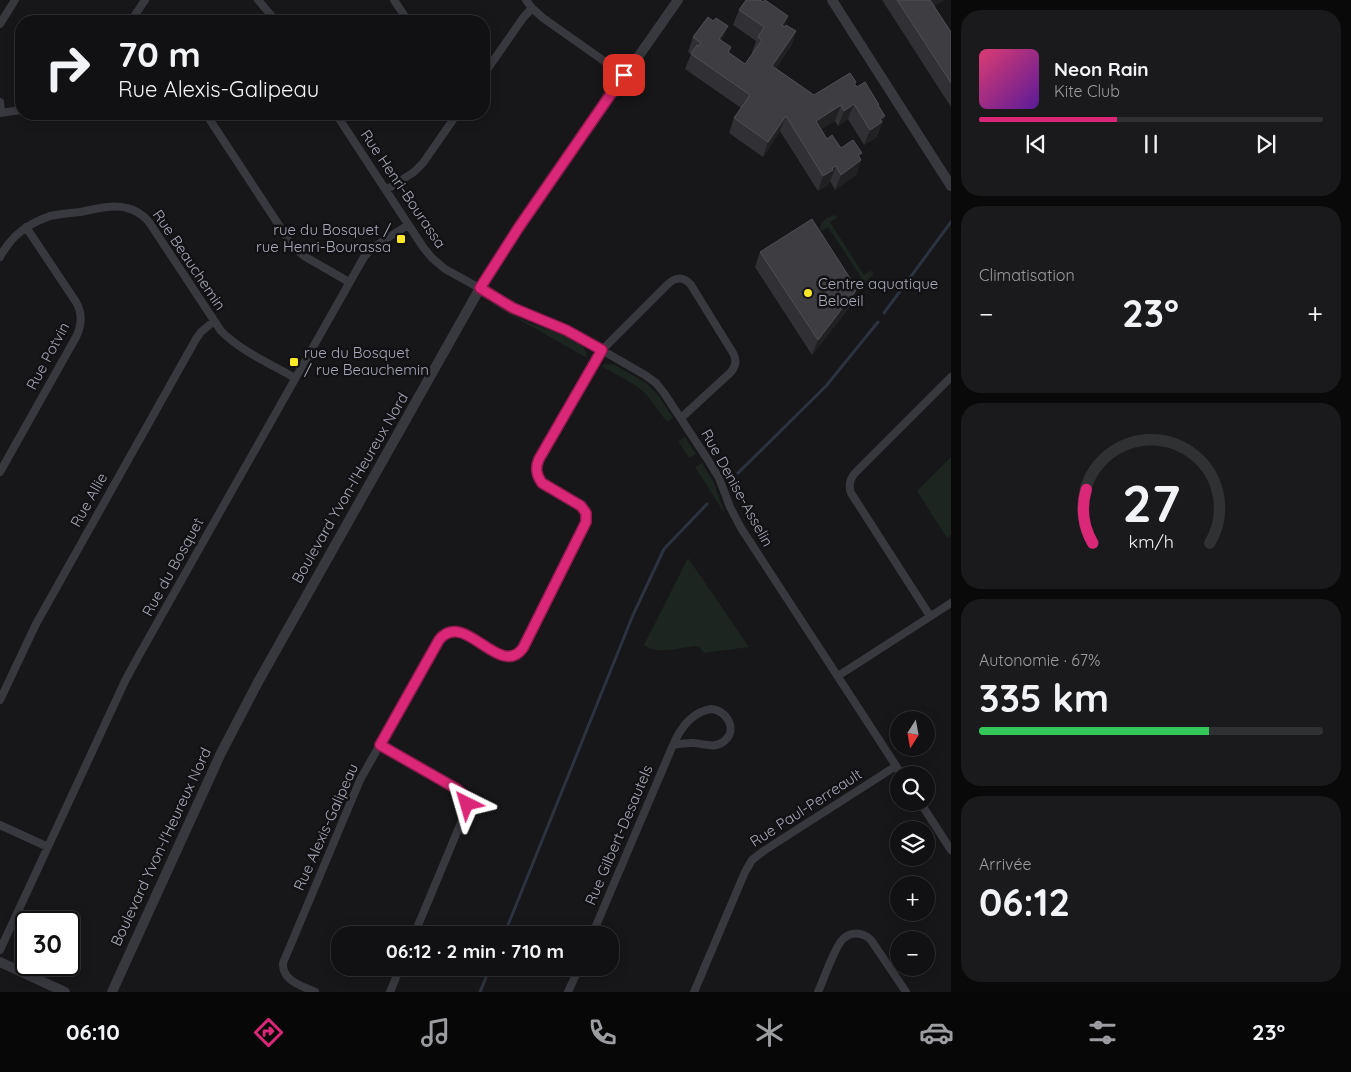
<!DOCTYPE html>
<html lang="fr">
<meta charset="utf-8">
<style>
:root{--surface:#111113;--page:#1a1a1c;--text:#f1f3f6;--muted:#9c9da0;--line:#303133;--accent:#db2777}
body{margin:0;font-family:Quicksand,sans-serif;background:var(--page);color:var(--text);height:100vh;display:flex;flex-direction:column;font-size:19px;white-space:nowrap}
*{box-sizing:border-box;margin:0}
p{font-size:16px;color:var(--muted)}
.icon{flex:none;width:28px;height:28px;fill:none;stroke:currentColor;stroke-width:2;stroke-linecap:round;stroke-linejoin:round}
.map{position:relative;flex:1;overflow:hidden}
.sheet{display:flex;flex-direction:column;gap:10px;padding:10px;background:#09090a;width:400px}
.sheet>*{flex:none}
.banner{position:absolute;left:15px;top:15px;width:475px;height:105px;border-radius:20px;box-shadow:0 2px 12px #0003,0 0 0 1px var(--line);background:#111113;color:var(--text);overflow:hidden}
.needle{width:32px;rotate:191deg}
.controls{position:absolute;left:890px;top:711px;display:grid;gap:10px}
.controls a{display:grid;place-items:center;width:45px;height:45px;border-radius:50%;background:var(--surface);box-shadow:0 2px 12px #0003,0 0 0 1px var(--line);font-size:25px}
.speed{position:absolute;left:15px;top:911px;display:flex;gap:10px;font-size:25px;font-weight:700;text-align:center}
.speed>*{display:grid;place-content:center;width:65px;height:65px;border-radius:50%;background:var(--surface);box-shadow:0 2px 12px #0003,0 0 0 1px var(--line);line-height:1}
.speed .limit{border:2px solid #111;border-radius:8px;background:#fff;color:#111}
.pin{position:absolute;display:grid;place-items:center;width:42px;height:42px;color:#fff;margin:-21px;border-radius:10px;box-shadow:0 2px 8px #0006}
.me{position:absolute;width:55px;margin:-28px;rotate:320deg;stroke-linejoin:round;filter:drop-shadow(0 0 4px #0008)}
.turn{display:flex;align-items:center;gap:18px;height:105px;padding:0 20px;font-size:22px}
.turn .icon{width:65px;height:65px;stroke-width:2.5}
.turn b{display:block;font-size:35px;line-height:42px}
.big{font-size:38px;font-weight:700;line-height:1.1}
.sheet .widget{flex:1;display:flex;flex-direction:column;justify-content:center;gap:8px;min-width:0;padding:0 18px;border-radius:20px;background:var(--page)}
.sheet .dial{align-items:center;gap:0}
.dial svg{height:130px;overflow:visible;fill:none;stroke:var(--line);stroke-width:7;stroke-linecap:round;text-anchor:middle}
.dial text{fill:var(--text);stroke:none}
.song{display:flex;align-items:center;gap:15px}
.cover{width:60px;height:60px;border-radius:8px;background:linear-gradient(135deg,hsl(340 70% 55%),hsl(270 70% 35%))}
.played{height:5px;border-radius:2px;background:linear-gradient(90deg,var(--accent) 40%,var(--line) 40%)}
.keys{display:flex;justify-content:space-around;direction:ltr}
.heat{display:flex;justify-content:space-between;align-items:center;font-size:28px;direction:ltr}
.charge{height:8px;border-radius:4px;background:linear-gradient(90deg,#34c759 67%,var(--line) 0)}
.trip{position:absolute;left:331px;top:926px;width:288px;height:50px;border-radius:20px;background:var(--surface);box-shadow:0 2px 12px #0003,0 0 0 1px var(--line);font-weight:700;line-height:50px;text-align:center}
.menu{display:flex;height:80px;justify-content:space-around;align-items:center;background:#070708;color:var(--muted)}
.menu .icon{width:35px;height:35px}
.menu .selected{color:var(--accent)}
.menu b{font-size:22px;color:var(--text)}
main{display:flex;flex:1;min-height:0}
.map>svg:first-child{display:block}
</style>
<main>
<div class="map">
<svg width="951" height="992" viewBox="0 0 951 992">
<rect width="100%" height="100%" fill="#171719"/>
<path fill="#1c251f" d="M834 215 836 216 837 218 830 222 864 275 870 271 873 272V274L863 286H857L855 283V282L861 277 828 227 822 231 820 230C820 221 826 218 834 215Z
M488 302 493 304C506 311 519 319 532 324 548 330 570 335 583 347 586 350 587 354 587 358Z
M606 364 615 365 646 383 658 395 673 418 667 422 645 393 635 385 601 366Z
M685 437 696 454 689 458 678 441Z
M951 457V535L947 538 917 491Z
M702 463 714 483 725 514 695 467Z
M688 558 749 647 704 653 699 647 695 646C680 648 656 655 644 645Z"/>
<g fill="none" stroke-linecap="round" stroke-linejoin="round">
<path stroke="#2c323f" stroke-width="3" d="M884 313 951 222
M738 473 826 386 878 322
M504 935 633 615 664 549 707 504
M480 992 490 968"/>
<path stroke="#38383f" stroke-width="8" d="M258 0 276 21
M394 0 408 21
M526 0 532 8 543 18 624 75
M131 21 145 0
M0 24 15 0
M484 74 523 18 532 8
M0 102 1 112
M0 113 21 110
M206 114 292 245 304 256 349 282
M336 114 423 247 432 258 445 269 523 312 574 334 645 375 656 383 664 393 708 460 719 478 730 507 741 528 902 775
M386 190 414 172 423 163 457 114
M0 257C7 244 16 233 29 226 35 222 42 219 50 216 60 214 70 213 80 212 95 209 112 204 127 208 136 210 143 215 149 222L221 331C242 352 271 364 295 378
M0 472 76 337C82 325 83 314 76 302L26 227
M930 616 851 493C848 485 850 479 855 473L951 377
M838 676 951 603
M0 700 36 624 196 339 201 332 214 321
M711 709C727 710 739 731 723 742 714 749 702 743 692 743 685 743 679 744 673 745 680 729 691 712 711 709Z
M380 745 457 789C465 795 468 803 465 813L414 935
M920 802 951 850
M0 825 48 847
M592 935 673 745
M0 950 125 681 138 657 364 257 372 248 408 225
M315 992C302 986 282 981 283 963L360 780 439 640C464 608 500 680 523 648L585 525C588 517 587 511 581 506L542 483C537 476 536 470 538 462L602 350 667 285C675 277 683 276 691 285L733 353C737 360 736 366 731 372L681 418
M390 992 400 968
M568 992 579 968
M694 992 745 872 752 860 765 850 896 766
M818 992C823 981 835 946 843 939 851 931 863 932 871 940L906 992"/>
<path stroke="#38383f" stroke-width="10" d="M832 0 951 186
M0 962 65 992
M112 992 221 753 258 682 480 288 519 227 678 0"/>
</g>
<path fill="#313034" d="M882 0H944L934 6 951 32V107Z
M739 10 796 31 791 46 776 68 814 95 856 82 855 85 857 87 879 107 877 137 864 145 848 119 838 126 835 121 821 129 827 139 841 148 860 158 861 160 856 175 835 190 830 181 829 182 828 185 818 191 780 131 763 157 729 133 734 118 741 108 685 69 691 54 688 52 693 37 722 41 731 47 729 53 745 64 753 53 752 52 756 41 733 25Z
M760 252 852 304 812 355 755 267Z"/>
<path fill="#212123" d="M928 0H944L924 13Z
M788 16 783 31 782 25Z
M728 26 722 41 719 39Z
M796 31 791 46 767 81 772 66Z
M854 104 848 119 838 126 844 111Z
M841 105 835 121 810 136 816 121Z
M786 116 780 131 763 157 768 142Z
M885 116 877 137 864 145 870 130 880 119Z
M862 153 858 162 861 160 856 175 835 190 841 175 858 155Z
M836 166 830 181 829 182 828 185 818 191 823 176Z
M857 289 852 304 812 355 818 340Z"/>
<path fill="#3e3d42" stroke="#4e4e55" d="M746 0H761L763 2 765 0 788 16 782 25 785 27 786 25 796 31 772 66 814 95 850 73 856 82 854 83 857 87 865 82 879 105H878L885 116 880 119 882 122 870 130 854 104 844 111 841 105 816 121 827 139 832 135 841 148 853 140 862 153 858 155 861 160 841 175 836 166 832 168 833 170 823 176 786 116 768 142 734 118 750 95 691 54 697 45 699 46 701 43 693 37 708 17 713 21 716 18 728 26 719 39 731 47 728 52 745 64 762 40 758 37 764 27 739 10Z
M897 0H930L951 32V83Z
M812 219 857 289 818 340 760 252Z"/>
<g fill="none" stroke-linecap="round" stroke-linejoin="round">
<g stroke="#8e194d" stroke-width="12">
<path id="route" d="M467 804 464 795 457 789 380 745 439 640C464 608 500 680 523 648L586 522V513L581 506 542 483C536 475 535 468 539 459L602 350 566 330 513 308 480 288 519 227 624 75"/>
</g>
<use href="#route" stroke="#db2777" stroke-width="9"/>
</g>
<g fill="#ffe729" stroke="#121214" stroke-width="2">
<rect x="396" y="234" width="10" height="10" rx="2.5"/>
<circle cx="808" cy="293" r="5"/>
<rect x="289" y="357" width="10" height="10" rx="2.5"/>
</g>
<g text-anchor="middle" stroke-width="5" stroke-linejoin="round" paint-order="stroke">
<g font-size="15" fill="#a8a9ba" stroke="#121214">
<text transform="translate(403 189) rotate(56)" y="5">Rue Henri-Bourassa</text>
<text transform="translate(189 260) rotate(56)" y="5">Rue Beauchemin</text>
<text transform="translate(48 356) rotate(-62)" y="5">Rue Potvin</text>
<text transform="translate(350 488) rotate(-60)" y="5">Boulevard Yvon-l'Heureux Nord</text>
<text transform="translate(737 488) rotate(61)" y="5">Rue Denise-Asselin</text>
<text transform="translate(89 500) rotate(-61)" y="5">Rue Allie</text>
<text transform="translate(173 567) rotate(-61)" y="5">Rue du Bosquet</text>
<text transform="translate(806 808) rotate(-33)" y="5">Rue Paul-Perreault</text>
<text transform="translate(326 827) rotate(-66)" y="5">Rue Alexis-Galipeau</text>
<text transform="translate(619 835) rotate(-67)" y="5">Rue Gilbert-Desautels</text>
<text transform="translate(161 847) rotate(-65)" y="5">Boulevard Yvon-l'Heureux Nord</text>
</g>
<g font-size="15" fill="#a8a9ba" stroke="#121214" text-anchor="start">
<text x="391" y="235" text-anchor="end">rue du Bosquet /<tspan x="391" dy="17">rue Henri-Bourassa</tspan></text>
<text x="818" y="289">Centre aquatique<tspan x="818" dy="17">Beloeil</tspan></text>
<text x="304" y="358">rue du Bosquet<tspan x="304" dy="17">/ rue Beauchemin</tspan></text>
</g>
</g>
</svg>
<div class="controls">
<a><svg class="needle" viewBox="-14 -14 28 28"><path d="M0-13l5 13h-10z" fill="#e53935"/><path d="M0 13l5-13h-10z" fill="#9c9da0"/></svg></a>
<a><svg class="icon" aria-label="search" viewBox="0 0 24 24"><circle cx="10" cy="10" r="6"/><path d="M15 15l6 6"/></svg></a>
<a><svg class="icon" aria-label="layers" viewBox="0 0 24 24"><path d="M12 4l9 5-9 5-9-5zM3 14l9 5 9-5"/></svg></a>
<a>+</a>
<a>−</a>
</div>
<div class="speed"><div class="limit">30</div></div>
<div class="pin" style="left:624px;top:75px;background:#d93025"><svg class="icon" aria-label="arrive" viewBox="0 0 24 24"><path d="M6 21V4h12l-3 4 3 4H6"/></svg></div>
<svg class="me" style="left:467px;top:804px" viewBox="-20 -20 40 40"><path d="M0-17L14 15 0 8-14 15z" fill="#db2777" stroke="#fff" stroke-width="4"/></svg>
<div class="trip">06:12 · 2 min · 710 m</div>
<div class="banner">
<div class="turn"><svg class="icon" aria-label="right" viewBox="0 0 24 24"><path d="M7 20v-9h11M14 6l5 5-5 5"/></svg><div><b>70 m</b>Rue Alexis-Galipeau</div></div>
</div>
</div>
<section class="sheet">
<div class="widget">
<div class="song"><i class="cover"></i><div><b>Neon Rain</b><p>Kite Club</p></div></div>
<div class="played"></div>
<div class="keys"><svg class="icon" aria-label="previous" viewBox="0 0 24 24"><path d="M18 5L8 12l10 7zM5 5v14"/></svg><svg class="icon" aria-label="pause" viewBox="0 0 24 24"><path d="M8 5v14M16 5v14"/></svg><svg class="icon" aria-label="next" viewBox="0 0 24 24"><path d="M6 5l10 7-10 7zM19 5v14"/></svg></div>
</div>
<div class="widget"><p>Climatisation</p>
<div class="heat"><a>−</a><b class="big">23°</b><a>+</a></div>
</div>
<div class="widget dial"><svg viewBox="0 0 100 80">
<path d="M14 69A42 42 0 1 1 86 69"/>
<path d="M14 69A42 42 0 0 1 10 36" stroke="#db2777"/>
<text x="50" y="56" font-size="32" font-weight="700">27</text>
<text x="50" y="72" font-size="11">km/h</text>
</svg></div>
<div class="widget"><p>Autonomie · 67%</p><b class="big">335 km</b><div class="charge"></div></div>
<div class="widget"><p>Arrivée</p><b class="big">06:12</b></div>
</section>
</main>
<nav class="menu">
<b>06:10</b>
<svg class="icon selected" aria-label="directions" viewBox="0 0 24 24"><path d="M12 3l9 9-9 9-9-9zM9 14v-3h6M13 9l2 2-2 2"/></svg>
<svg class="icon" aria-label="music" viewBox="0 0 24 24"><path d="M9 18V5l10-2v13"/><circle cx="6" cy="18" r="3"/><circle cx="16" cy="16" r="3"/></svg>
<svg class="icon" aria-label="phone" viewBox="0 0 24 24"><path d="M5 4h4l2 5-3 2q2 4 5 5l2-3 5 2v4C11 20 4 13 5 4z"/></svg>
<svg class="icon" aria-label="climate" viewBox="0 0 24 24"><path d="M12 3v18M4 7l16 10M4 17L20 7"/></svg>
<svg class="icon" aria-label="car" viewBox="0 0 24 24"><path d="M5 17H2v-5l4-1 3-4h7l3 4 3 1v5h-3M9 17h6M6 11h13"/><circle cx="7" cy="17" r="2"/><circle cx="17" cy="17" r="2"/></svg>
<svg class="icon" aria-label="filters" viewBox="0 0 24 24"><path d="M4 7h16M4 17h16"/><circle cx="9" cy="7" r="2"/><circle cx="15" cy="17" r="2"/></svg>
<b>23°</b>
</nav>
